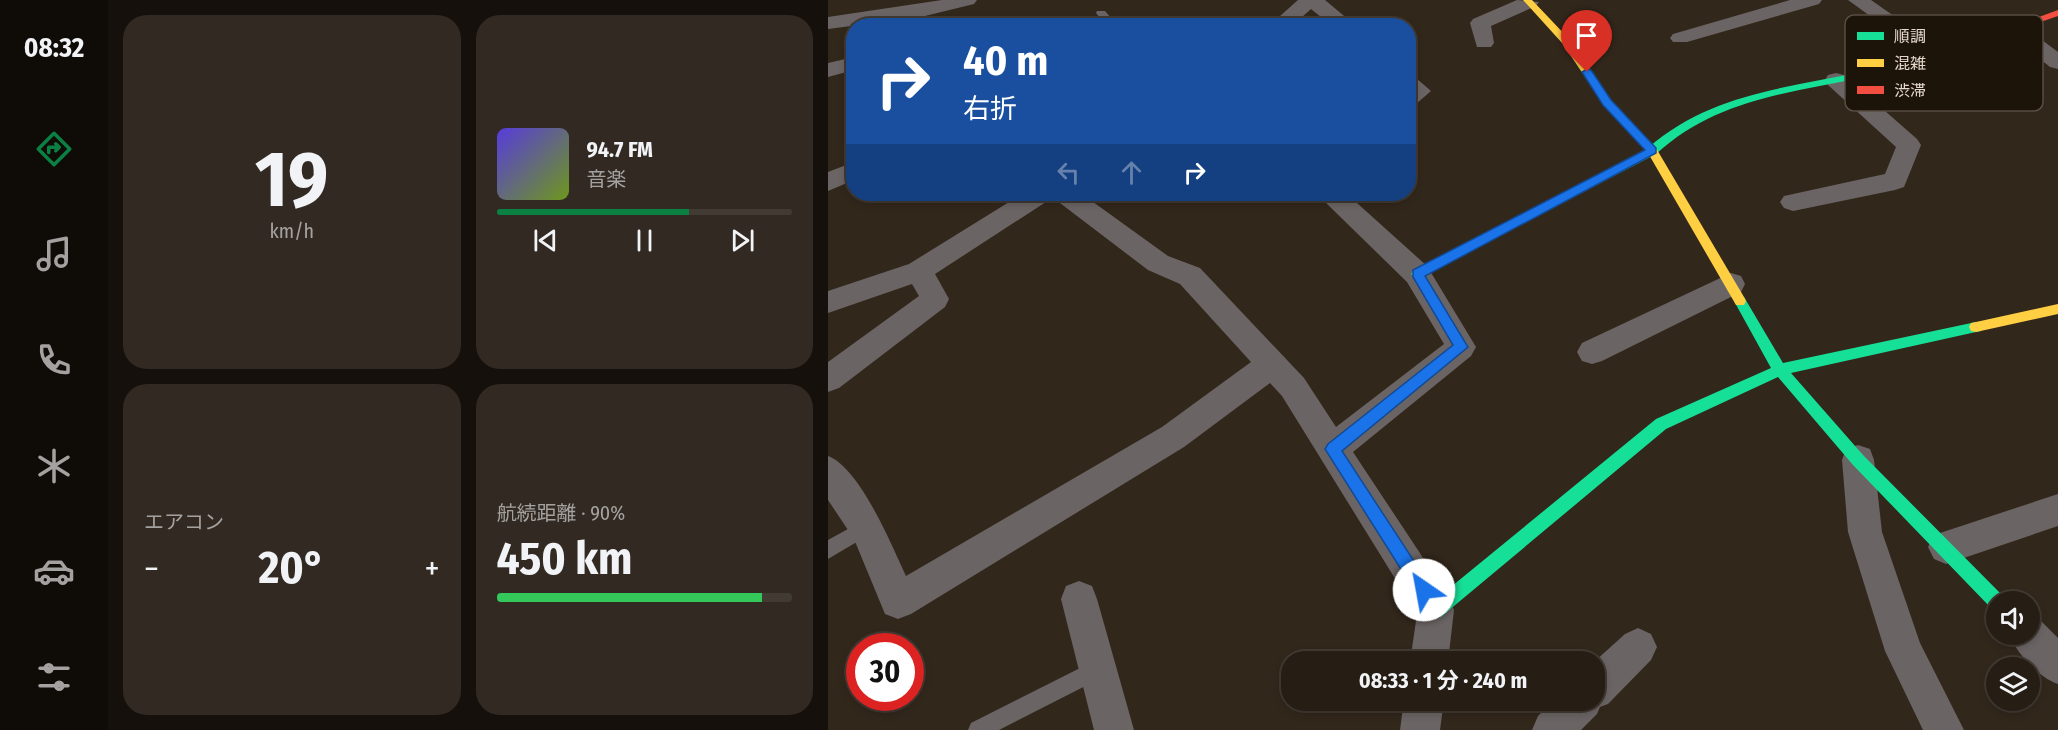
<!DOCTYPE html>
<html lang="ja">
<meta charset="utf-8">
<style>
:root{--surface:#261d14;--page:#322a22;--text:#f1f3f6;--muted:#a4a2a0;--line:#423b34;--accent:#0b8043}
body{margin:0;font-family:"Fira Sans Condensed","Noto Sans JP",sans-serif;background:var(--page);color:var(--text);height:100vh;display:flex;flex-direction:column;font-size:22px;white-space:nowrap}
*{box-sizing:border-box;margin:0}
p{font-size:20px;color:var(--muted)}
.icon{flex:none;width:33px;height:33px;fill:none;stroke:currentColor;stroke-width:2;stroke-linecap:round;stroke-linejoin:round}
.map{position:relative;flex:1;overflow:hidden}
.side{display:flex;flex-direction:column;gap:15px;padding:15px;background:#15100b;width:720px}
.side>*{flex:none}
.top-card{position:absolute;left:18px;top:18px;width:570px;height:183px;border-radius:24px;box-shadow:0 3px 9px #0003,0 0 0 2px var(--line);background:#1a4fa0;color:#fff;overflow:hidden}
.tools{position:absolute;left:1158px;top:591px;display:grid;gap:12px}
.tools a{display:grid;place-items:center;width:54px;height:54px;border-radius:50%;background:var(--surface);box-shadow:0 3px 9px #0003,0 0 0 2px var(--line);font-size:30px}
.speed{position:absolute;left:18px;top:633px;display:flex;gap:12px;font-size:30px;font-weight:700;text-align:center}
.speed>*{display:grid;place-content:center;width:78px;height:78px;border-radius:50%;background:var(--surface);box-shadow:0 3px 9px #0003,0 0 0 2px var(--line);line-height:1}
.speed .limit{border:9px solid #d22;background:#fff;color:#111}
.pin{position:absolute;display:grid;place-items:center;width:51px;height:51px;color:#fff;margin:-62px -26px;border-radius:50% 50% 50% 0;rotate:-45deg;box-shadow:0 0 6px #0007}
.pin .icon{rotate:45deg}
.me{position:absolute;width:66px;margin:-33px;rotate:327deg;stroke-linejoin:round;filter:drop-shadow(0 0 4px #0008)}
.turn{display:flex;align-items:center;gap:21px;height:126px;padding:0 18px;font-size:27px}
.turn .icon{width:78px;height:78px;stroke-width:2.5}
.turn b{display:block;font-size:42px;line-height:51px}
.lanes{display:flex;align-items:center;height:57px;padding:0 18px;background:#0003;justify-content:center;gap:30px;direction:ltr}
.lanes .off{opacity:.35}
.big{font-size:45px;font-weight:700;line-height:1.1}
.side .widget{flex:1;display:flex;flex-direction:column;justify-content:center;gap:9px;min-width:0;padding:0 21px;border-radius:24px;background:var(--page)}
.side .dial{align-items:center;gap:0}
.dial b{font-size:78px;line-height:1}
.song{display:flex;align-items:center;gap:18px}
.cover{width:72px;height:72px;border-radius:9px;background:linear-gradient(135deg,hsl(250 70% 55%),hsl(80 70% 35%))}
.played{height:6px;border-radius:3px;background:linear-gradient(90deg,var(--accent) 65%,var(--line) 65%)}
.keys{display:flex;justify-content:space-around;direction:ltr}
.heat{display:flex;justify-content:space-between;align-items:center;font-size:33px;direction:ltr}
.charge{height:9px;border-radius:4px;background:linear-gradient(90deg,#34c759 90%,var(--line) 0)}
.side .tiles{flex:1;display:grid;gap:15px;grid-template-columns:repeat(2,1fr)}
.trip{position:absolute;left:453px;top:651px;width:324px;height:60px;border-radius:24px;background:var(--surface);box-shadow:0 3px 9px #0003,0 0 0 2px var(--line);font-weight:700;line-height:60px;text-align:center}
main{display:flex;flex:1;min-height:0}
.tabs{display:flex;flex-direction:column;width:108px;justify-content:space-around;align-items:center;background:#0f0c08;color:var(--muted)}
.tabs .icon{width:42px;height:42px}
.tabs .active{color:var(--accent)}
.tabs b{font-size:27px;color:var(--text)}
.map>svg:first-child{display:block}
</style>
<main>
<nav class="tabs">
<b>08:32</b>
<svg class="icon active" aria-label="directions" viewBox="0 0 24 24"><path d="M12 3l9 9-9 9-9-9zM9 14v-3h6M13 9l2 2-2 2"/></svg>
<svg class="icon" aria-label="music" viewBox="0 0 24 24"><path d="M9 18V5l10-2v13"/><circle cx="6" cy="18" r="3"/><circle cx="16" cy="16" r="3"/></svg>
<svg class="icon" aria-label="phone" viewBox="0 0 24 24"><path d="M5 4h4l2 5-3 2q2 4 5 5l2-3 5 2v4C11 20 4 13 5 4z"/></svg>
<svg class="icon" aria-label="climate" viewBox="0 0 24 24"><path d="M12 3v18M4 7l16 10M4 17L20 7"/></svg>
<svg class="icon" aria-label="car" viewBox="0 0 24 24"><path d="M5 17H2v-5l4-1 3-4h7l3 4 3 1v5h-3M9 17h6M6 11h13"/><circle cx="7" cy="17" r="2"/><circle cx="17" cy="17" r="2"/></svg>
<svg class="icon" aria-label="filters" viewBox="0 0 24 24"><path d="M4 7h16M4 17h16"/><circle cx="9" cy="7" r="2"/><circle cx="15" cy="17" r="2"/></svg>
</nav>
<section class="side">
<div class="tiles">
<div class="widget dial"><b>19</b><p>km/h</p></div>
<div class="widget">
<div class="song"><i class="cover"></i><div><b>94.7 FM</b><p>音楽</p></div></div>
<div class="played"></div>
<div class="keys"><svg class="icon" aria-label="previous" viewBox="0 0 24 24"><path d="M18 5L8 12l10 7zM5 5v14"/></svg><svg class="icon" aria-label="pause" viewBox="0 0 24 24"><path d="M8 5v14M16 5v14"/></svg><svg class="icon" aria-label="next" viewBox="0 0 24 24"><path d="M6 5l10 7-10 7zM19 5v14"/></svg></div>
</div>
<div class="widget"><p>エアコン</p>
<div class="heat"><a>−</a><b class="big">20°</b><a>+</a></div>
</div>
<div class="widget"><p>航続距離 · 90%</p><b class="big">450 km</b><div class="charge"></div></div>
</div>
</section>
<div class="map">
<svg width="1230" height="730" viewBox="0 0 1230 730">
<rect width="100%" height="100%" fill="#32271b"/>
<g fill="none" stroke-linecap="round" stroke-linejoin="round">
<path fill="#6b6464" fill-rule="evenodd" d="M269 11H277L290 26H279L268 13Z
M38 519 44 521 47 527 44 533 0 559V540Z
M270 659 277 662 280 669 277 676 171 730H140L143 723Z"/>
<path fill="#6b6464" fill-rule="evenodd" d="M114 0H149L146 4 93 17 0 29V17Z
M470 0H497L528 26H504L483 9 464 26H441Z
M689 0 711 2 708 6 663 26 666 43 663 47H649L642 23 645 19Z
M962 0H994L991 4 859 42H845L842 38 845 34Z
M1020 0H1043L1119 53 1116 58H1100Z
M1187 23 1194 25 1230 52V69L1222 67 1180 33 1177 29 1180 25Z
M26 57V70L0 77V63Z
M1008 73 1016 75 1089 139 1093 145 1076 187 1067 190 965 211 956 208 952 202 956 196 1057 174 1068 147 1000 85 997 80 1000 75Z
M580 76 588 78 603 91 588 104 580 106Z
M26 162V180L0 191V172Z
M194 194H254L340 256 372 268 476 378 508 427 616 344 579 282 495 200 492 194H519L599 266 648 347 643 356 525 452 621 597 626 610 620 662H582L589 614 454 396 442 383 356 447 83 614 70 619 57 614 26 539 0 500V456C32 468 63 544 78 576L334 427 423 362 352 284 320 270 228 200 225 194 221 200 107 274 121 299 117 307 11 388 0 392V362L91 296 84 284 0 313V291L81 264Z
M903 273 913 276 917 284 913 292 774 361 764 364 754 361 749 352 754 343Z
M1030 445 1042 449 1046 460 1054 532 1092 643 1136 730H1095L1057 651 1020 532 1014 460 1018 449Z
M1230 494V526L1118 564 1106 559 1100 547 1106 535Z
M251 581 264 586 269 599 306 730H266L233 599 238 586Z
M1202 616 1213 621 1230 638V684C1209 676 1190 655 1181 634H1202Z
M810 628 823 634 829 647 823 660 780 704 772 707 769 714 753 730H704L710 716 726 700H766V662L797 634Z
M576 700H616L612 730H572Z"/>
<path fill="#16e098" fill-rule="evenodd" d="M1144 40 1147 41V45C1111 57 1074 69 1037 77 961 93 888 99 828 154L593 277 589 279 583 274 585 271 820 148C882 93 960 88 1038 71 1074 63 1108 50 1144 40Z
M912 296 916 297 955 363 1148 322 1153 323 1155 327 1153 331 1148 332 963 373 1035 455 1175 596 1177 602H1168V610L1163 608 1025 465 950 377 838 429 614 616 608 618 602 616 600 610 602 604 828 419 943 368 906 301Z"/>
<path fill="#ffcf43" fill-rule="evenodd" d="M695 0H704L742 40 783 100 828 148 916 297 918 301 916 305H908L820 153 775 104 735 44Z
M1230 304V314L1148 332 1143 331 1141 327 1143 323 1148 322Z"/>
<path fill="#f24e42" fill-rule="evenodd" d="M1230 10V16L1147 45 1139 43Z"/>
</g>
<path fill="#1a73e8" stroke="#114b97" stroke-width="1.5" d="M759 69 763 70 783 100 828 148V153L597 276 640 347 514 451 601 584 604 590 601 596 596 598 590 596 497 449 500 444 625 345 585 277V270L817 150 775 105 754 72Z"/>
<rect x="1017" y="15" width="198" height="96" rx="9" fill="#1c1309" stroke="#594e43" stroke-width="1.5"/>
<rect x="1029" y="32" width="27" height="8" fill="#16e098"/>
<rect x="1029" y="59" width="27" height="8" fill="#ffcf43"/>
<rect x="1029" y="86" width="27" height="8" fill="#f24e42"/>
<g font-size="16" fill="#e6d9cb">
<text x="1066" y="42">順調</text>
<text x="1066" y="69">混雑</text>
<text x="1066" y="96">渋滞</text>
</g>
</svg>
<div class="tools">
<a><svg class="icon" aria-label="sound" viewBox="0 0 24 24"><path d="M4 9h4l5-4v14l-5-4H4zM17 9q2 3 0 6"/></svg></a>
<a><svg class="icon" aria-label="layers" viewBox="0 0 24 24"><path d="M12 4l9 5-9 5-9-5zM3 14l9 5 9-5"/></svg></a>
</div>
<div class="speed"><div class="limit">30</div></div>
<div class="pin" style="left:759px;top:72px;background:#d93025"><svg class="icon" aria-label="arrive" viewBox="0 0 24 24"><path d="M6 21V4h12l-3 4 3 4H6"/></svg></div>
<svg class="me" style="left:596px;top:590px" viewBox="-20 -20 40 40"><circle r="19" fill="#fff"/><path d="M0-13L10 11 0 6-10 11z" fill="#1a73e8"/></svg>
<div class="trip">08:33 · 1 分 · 240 m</div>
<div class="top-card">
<div class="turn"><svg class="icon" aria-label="right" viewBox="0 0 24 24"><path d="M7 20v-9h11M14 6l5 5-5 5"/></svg><div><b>40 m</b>右折</div></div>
<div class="lanes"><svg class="icon off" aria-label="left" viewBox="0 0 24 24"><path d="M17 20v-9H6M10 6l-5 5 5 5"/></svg><svg class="icon off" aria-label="ahead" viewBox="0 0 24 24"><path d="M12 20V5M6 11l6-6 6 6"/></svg><svg class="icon" aria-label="right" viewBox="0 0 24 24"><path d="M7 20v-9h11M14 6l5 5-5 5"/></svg></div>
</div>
</div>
</main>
